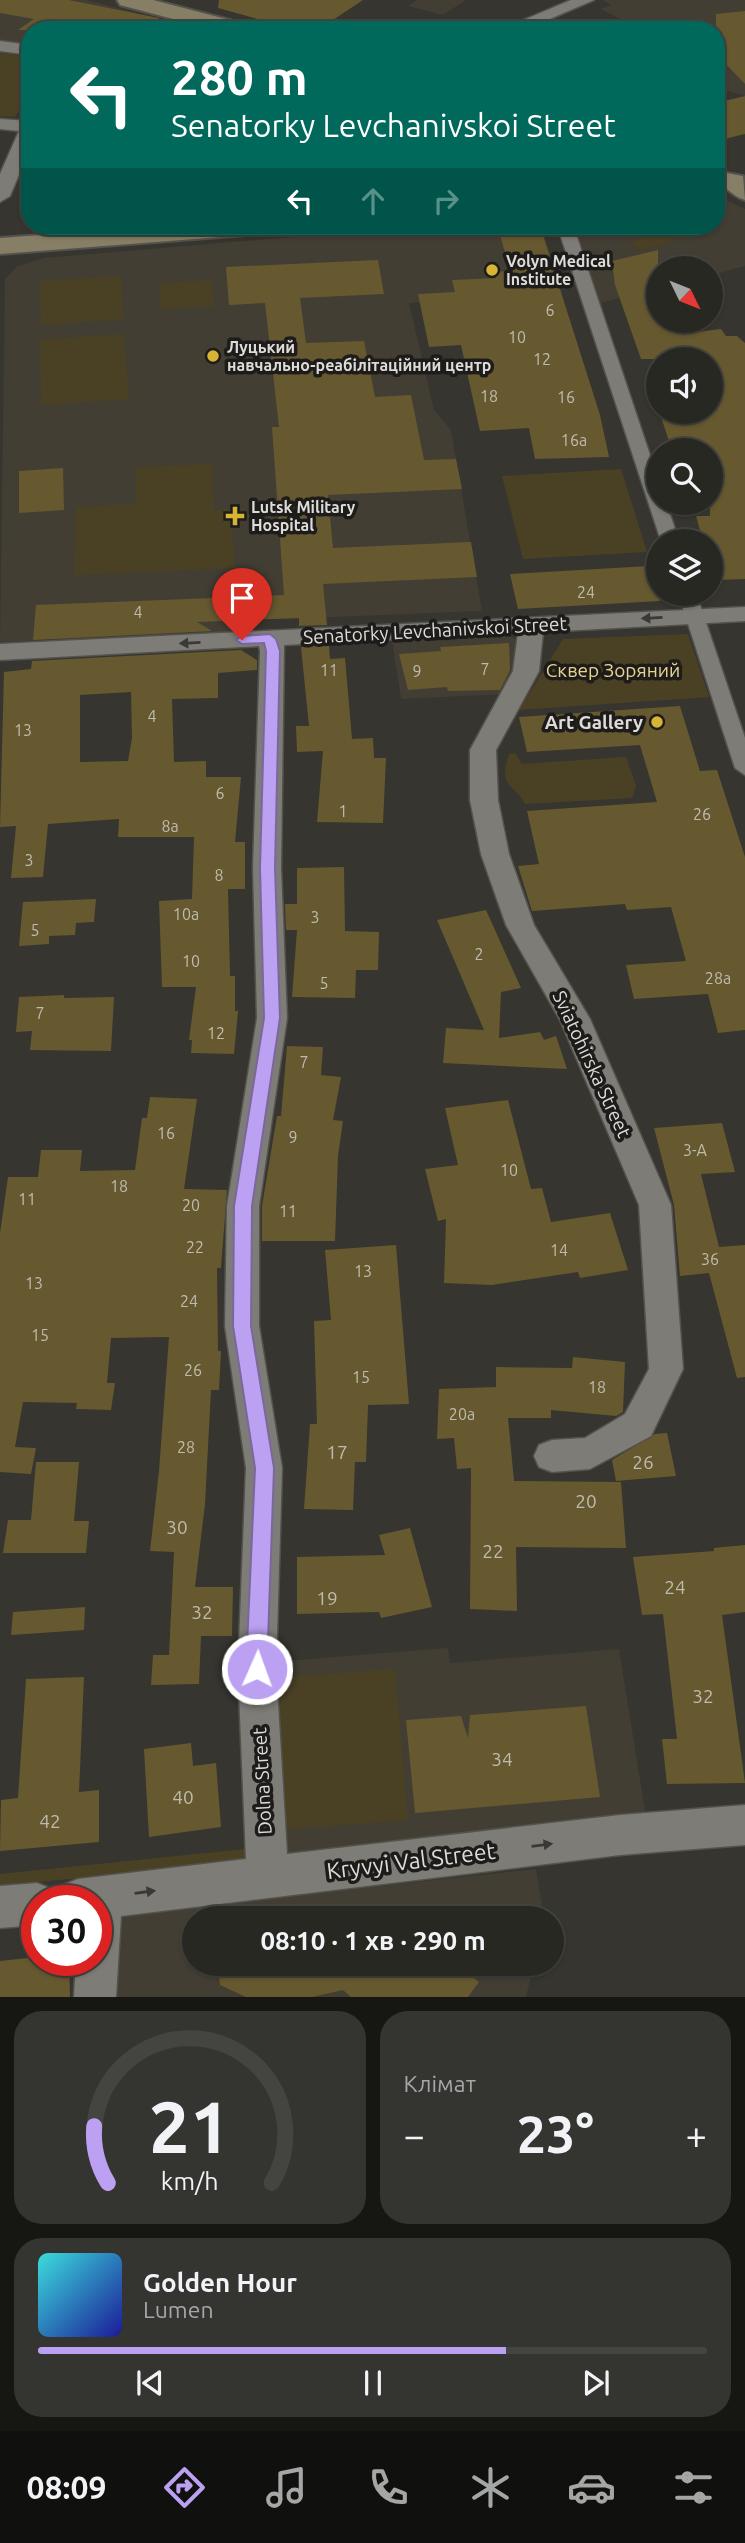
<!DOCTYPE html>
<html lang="uk">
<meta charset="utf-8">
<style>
:root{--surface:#282823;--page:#343430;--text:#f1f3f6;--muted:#a5a6a6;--line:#444441;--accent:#bca0f2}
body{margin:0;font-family:Ubuntu,sans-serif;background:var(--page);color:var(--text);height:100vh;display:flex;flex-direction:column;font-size:26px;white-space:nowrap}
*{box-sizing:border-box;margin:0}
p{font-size:23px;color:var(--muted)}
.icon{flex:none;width:38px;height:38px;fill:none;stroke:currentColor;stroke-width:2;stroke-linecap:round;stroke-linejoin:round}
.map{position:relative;height:1997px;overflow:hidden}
.drawer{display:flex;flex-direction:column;gap:14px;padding:14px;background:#161613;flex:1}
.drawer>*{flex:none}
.top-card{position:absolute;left:21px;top:21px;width:704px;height:214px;border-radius:28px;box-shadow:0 2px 5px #0004,0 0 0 2px var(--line);background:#00695c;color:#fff;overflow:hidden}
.needle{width:46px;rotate:133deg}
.fabs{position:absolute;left:646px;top:256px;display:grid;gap:14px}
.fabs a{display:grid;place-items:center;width:77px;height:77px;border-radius:50%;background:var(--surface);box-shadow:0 2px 5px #0004,0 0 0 2px var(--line);font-size:35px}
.speed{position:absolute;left:21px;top:1885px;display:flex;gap:14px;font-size:35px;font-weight:700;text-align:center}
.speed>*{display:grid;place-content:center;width:91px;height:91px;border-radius:50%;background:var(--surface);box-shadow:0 2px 5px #0004,0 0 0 2px var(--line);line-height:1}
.speed .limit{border:10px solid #d22;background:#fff;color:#111}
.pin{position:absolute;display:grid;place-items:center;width:60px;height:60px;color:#fff;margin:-72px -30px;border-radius:50% 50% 50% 0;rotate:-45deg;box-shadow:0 0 7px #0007}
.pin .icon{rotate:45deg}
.me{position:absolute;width:77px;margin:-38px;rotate:2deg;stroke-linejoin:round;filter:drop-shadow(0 0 5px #0008)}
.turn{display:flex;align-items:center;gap:24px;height:147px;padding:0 35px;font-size:32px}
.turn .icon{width:91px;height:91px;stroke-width:2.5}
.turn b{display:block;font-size:49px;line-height:60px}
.lanes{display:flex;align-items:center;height:66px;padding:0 35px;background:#0003;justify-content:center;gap:35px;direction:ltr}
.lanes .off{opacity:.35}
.big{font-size:52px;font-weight:700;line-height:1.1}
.drawer .widget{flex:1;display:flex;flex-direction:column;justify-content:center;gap:10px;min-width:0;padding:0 24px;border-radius:28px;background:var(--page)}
.drawer .dial{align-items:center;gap:0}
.dial svg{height:182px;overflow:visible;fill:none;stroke:var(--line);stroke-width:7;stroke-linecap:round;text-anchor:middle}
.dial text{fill:var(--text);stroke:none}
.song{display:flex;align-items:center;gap:21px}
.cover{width:84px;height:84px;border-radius:10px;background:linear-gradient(135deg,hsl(180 70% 55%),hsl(240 70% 35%))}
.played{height:7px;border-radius:4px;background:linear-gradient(90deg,var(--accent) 70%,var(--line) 70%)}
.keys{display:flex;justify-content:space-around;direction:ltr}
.heat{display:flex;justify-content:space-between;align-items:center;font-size:38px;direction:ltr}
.drawer .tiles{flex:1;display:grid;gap:14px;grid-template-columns:1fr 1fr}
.widget:last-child{grid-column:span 2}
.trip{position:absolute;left:182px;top:1906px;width:382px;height:70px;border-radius:35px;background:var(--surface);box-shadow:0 2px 5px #0004,0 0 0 2px var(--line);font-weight:700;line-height:70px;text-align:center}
.tab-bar{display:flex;height:112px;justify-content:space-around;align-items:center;background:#10100e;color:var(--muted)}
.tab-bar .icon{width:49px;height:49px}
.tab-bar .current{color:var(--accent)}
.tab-bar b{font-size:32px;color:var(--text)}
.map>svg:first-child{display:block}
</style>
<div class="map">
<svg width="745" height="1997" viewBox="0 0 745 1997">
<rect width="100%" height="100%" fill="#36352f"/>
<path fill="#423e33" d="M0 0H87L137 13 120 30H30V46L0 42Z
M417 0H466L443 15 408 6Z
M603 0H745V96L716 87V30H643L600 9 611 5Z
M716 201H728L745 209V266L711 275 710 268H658V288L601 303 577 234 544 235 562 293 409 303 434 410 451 430 482 611 284 619 283 606 241 608 242 632 0 642 5 279 18 266 44 258 422 226H716Z
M506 634 518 641 519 669 505 694 401 699 392 640Z
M448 1648 450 1663 619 1649 646 1817 280 1857 271 1662Z
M536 1869 544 1918H194V1964H534L526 1997H108L113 1915Z"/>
<path fill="#4a4125" d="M0 53 30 57 25 101 15 117 0 116Z
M672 226 683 235 674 238 677 240 639 250 630 242 642 238 643 233Z
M121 276 124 319 41 325 40 281Z
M212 280 214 306 161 309 160 283Z
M124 334 129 399 41 405 40 340Z
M212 464 214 510 231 509 235 568 74 575 76 507 136 504V467Z
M621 469 647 552 523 559 502 476Z
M688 634 709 697 519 710 563 639Z
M515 753 522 764 626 757 636 786 632 798 525 804C513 781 498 789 509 754Z
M395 1669 408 1820 278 1830 272 1678Z
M255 1848V1860L0 1886V1874Z"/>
<path fill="#665930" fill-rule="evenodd" d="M0 0H69L159 18 158 30H18L34 19 0 13Z
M219 0H363L318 30H297L218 8Z
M745 11V84L716 54V14Z
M745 96V134L716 141V103Z
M541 229 600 415 609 457 535 459 529 428 480 431 461 345 429 347 418 294 455 292 452 280 496 278 494 272 510 271 499 231Z
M658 250V320H692L697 332 721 329 726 336H737L745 343V579L716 580 710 562V541H703L696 516H710V450H672L659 411H717L710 393V359H641L615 285 612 261Z
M378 260 384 294 300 298 306 343 364 341 375 397 411 395 424 460 456 459 462 489 328 495 333 548 471 542 477 577 323 584 327 625 299 626V618L197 622 212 631 33 640 36 605 284 595 272 427H279L265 303 229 305 226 267Z
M63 468 64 510 19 513V471Z
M649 566 660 601 518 609 510 574Z
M509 643 510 670 500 690 448 691 447 687 408 690 399 654 441 651 440 647Z
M329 645 330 659 345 658 352 739 373 738 374 758H386L383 823 317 822 323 751 297 752 296 726H309L301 647Z
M241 650 257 660V670L218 673V698L172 699 174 762 206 761V777H241L235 842H245V889H228L230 976H235V1011H238L234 1054 191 1053 192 1040H189L196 987H162L159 901 192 899 194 837H118L119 819 48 824 43 877 11 878 16 826 0 827 4 672 31 669 32 661ZM131 692 132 738 128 761 80 762V695Z
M680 706 700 771 717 770 745 857V1030L718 1033 708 994 634 999 626 965 686 961 671 907 627 910 625 904 532 911 518 866 539 864 527 811 657 802 640 745 527 752 519 717Z
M344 867 345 931 379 932 378 970H356L355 998 292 997 297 930H286L285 904H297V868Z
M96 899 94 922 76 923 75 935 49 936V944L19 946 23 902Z
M486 910 521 988 501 992 499 1038 540 1032 544 1040 556 1036 567 1069 443 1063 446 1028 484 1030 437 920Z
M64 995V998L114 997 111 1051 30 1050 32 1031 16 1032 19 997Z
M287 1046 323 1047 321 1075 341 1077 333 1120 343 1121 338 1156 335 1241H262V1206L277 1116H281Z
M150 1097 197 1099 184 1189 227 1190 221 1268H217L218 1351H221L219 1390H211L205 1504 195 1587H233L232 1636H201L199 1684 151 1685 153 1655H169L174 1552 150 1551 159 1471 169 1337 111 1338 107 1383H115L111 1410 76 1409 77 1403 23 1402 15 1447 36 1448 31 1474 0 1472V1233L8 1177H38L41 1150H82L80 1171 135 1170 142 1118H147Z
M508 1100 531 1189 542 1188 551 1222 610 1213 628 1270 580 1278 578 1272 492 1285 444 1283 446 1219 438 1221 425 1169 458 1165 445 1108Z
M722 1123 735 1172 701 1174 719 1247 745 1245V1377L737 1378 709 1273 680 1276 674 1205 654 1128Z
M396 1245 409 1404 368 1405 366 1462H355L353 1510 304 1509 310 1424H317L314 1321 331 1320 325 1250Z
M573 1357 625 1362 623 1412 616 1416 551 1410V1418H508L514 1481 621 1482 626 1548 516 1547 517 1611 470 1609 471 1468 457 1469 454 1438 437 1439 439 1389 496 1387V1367L572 1368Z
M667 1433 676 1476 616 1481 612 1460 655 1434Z
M36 1462H79L74 1521H89L86 1553H3L8 1520H31Z
M410 1528 432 1607 381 1618 379 1612 297 1614V1557L385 1555 379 1535Z
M745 1545V1612L722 1615 745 1783 667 1784 662 1739H677L663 1614 642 1615 633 1557 714 1551V1548Z
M85 1607 84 1630 11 1635 13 1612Z
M84 1677 79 1792 99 1790V1842L0 1851 1 1800 18 1798 26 1679Z
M586 1706 600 1797 415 1813 406 1720 461 1716 468 1738 470 1715Z
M191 1743 193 1766 216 1763 221 1827 149 1837 144 1749Z
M402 1908 413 1918H364L394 1909Z
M37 1957V1960H69L70 1997H0V1961Z
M218 1964H456L479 1982 468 1997H351L343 1990 312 1997H246L220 1985Z"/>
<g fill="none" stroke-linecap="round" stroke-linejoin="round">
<g stroke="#53524d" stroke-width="3">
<path id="pedestrian" d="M568 229 576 234 658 479V502H666L679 541H661L560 234Z
M678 593H696L745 738V775L735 768Z"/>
</g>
<g stroke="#53524d" stroke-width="3">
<path id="minor" d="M571 0H594L524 30H500Z
M0 41 30 45V55L0 51Z
M0 119 30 121V148L10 196 0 202V174L19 131 0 129Z
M745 607V621L543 632 539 671 496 750 498 800 509 854 534 925 590 1019 671 1205 683 1369 651 1436 590 1469 552 1472 539 1467 534 1456 539 1445 552 1440 585 1438 625 1414 649 1369 639 1205 560 1020 506 925 481 854 470 800V750L513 671 518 633 284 645 281 868 287 1018 259 1206V1326L282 1468 276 1669 287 1854 620 1815 745 1805V1845L620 1855 121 1916 116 1997H74L76 1960H96V1900H57L63 1885 78 1879 246 1859 238 1669 246 1468 225 1326 227 1206 257 1018 253 868 260 651 259 646 0 660V644Z
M37 1883 52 1889 56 1900H37V1925L0 1928V1886Z"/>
</g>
<g stroke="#53524d" stroke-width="4">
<path id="secondary" d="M117 0H153L249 25 252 30H215L120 5Z
M716 171 743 176 745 200C733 197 729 187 716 185Z
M164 226H273L269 231 260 234 0 254V238Z"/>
</g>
<use href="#pedestrian" fill="#7e7c76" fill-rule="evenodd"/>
<use href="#minor" fill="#7e7c76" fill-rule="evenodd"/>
<use href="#secondary" fill="#877f65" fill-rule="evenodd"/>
</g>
<defs><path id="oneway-solid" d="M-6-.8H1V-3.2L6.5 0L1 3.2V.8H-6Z" transform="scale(1.75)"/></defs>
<g fill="#3a3936">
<use href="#oneway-solid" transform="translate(652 618) rotate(177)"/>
<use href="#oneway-solid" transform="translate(190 643) rotate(177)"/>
<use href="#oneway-solid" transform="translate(542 1845) rotate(-7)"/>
<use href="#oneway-solid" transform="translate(145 1892) rotate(-8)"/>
</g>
<path fill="#bca0f2" stroke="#7a689d" stroke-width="2" d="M270 634 276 639 280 651 275 868 280 1018 252 1206 251 1326 274 1468 267 1669 264 1676 257 1678 249 1676 246 1669 255 1468 233 1326 234 1206 264 1018 260 868 266 651 264 643 242 644 236 640 242 636Z"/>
<g fill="#d7b434" stroke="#1d1c1a" stroke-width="2.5">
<circle cx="492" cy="270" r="7"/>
<circle cx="213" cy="356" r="7"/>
<path d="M231.5 505.5h7v7h7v7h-7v7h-7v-7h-7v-7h7z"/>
<circle cx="657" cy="722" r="7"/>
</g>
<g text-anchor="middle" stroke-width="7" stroke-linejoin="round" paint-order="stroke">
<g font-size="16" font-weight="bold" fill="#dddcd9" stroke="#1d1c1a" text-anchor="start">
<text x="506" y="267">Volyn Medical<tspan x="506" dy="18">Institute</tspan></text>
<text x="227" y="353">Луцький<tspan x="227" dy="18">навчально-реабілітаційний центр</tspan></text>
<text x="251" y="513">Lutsk Military<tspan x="251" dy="18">Hospital</tspan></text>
</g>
<g font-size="16" fill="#bfbbaf">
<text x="550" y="316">6</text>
<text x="517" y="343">10</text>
<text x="542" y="365">12</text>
<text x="489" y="402">18</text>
<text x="566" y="403">16</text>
<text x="574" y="446">16а</text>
<text x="586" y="598">24</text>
<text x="138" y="618">4</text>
<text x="485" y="675">7</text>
<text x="329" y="676">11</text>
<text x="417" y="677">9</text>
<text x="152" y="722">4</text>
<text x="23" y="736">13</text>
<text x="220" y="799">6</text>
<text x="343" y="817">1</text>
<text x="702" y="820">26</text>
<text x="170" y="832">8а</text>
<text x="29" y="866">3</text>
<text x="219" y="881">8</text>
<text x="186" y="920">10а</text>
<text x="315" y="923">3</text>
<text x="35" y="936">5</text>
<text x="479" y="960">2</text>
<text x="191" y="967">10</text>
<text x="718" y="984">28а</text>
<text x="324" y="989">5</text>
<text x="40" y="1019">7</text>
<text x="216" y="1039">12</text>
<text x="304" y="1068">7</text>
<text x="166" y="1139">16</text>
<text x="293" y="1143">9</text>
<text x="695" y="1156">3-А</text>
<text x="509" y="1176">10</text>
<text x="119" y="1192">18</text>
<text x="27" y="1205">11</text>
<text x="191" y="1211">20</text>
<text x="288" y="1217">11</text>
<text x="195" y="1253">22</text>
<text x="559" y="1256">14</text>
<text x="710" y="1265">36</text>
<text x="363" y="1277">13</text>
<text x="34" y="1289">13</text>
<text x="189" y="1307">24</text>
<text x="40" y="1341">15</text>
<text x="193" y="1376">26</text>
<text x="361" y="1383">15</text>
<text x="597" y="1393">18</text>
<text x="462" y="1420">20а</text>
<text x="186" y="1453">28</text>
</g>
<g font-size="19" fill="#dddcd9" stroke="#1d1c1a">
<text transform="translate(435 630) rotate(-3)" y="7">Senatorky Levchanivskoi Street</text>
<text transform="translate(592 1064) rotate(65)" y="7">Sviatohirska Street</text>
<text transform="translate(262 1781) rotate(-93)" y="7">Dolna Street</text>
</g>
<g font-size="19" fill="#e8d38e" stroke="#1d1c1a">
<text x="613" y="677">Сквер Зоряний</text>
</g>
<g font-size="19" font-weight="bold" fill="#dddcd9" stroke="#1d1c1a" text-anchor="end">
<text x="643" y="729">Art Gallery</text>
</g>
<g font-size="19" fill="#bfbbaf">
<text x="337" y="1459">17</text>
<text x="643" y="1469">26</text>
<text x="586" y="1508">20</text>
<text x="177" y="1534">30</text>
<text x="493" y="1558">22</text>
<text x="675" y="1594">24</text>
<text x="327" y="1605">19</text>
<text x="202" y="1619">32</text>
<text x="703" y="1703">32</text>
<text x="502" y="1766">34</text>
<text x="183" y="1804">40</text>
<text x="50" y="1828">42</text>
</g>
<g font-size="23" fill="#dddcd9" stroke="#1d1c1a">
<text transform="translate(411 1861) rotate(-7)" y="8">Kryvyi Val Street</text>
</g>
</g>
</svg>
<div class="fabs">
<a><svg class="needle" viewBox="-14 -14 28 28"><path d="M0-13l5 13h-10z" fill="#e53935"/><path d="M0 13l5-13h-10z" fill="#a5a6a6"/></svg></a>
<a><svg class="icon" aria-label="sound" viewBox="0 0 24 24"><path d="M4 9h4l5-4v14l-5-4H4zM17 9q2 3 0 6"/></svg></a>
<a><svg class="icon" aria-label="search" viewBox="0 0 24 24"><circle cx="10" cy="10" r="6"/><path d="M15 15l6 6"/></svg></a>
<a><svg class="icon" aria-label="layers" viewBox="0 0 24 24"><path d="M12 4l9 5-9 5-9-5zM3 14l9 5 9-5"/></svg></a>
</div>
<div class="speed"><div class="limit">30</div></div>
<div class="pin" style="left:242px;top:640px;background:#d93025"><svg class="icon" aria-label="arrive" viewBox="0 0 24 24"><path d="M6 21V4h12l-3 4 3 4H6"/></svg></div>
<svg class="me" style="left:257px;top:1669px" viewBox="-20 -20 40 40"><circle r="17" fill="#bca0f2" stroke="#fff" stroke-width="3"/><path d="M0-11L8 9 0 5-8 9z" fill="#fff"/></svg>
<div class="trip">08:10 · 1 хв · 290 m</div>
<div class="top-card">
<div class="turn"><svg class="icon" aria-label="left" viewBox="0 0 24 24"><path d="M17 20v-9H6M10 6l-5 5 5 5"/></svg><div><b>280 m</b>Senatorky Levchanivskoi Street</div></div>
<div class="lanes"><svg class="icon" aria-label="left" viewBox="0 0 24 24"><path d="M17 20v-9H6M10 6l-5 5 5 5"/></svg><svg class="icon off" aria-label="ahead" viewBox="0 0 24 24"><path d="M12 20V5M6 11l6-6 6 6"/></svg><svg class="icon off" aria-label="right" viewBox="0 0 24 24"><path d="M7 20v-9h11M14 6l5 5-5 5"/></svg></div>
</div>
</div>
<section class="drawer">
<div class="tiles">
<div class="widget dial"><svg viewBox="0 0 100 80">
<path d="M14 69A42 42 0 1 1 86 69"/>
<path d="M14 69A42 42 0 0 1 8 44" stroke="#bca0f2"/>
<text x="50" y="56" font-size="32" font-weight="700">21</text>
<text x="50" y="72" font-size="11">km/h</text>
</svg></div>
<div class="widget"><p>Клімат</p>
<div class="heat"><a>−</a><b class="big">23°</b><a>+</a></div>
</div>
<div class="widget">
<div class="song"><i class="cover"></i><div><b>Golden Hour</b><p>Lumen</p></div></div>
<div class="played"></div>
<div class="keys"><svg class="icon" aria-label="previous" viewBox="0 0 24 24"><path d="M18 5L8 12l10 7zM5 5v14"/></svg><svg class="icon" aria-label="pause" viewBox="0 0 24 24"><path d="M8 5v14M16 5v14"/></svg><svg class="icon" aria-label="next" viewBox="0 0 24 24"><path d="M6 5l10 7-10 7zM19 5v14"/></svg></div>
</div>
</div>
</section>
<nav class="tab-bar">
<b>08:09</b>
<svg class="icon current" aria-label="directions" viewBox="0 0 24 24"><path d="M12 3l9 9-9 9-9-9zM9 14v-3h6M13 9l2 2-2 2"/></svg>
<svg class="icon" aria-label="music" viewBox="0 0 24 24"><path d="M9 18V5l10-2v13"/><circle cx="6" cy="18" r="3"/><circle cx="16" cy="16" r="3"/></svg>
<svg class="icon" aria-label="phone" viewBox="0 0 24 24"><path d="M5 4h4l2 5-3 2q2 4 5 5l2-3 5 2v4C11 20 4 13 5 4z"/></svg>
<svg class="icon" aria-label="climate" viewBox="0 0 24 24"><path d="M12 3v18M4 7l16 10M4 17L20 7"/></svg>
<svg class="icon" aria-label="car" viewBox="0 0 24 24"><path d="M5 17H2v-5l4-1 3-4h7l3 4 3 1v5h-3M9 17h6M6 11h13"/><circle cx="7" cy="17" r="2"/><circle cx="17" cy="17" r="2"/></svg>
<svg class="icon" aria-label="filters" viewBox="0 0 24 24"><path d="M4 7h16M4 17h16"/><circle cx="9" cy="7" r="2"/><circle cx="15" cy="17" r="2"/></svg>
</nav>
